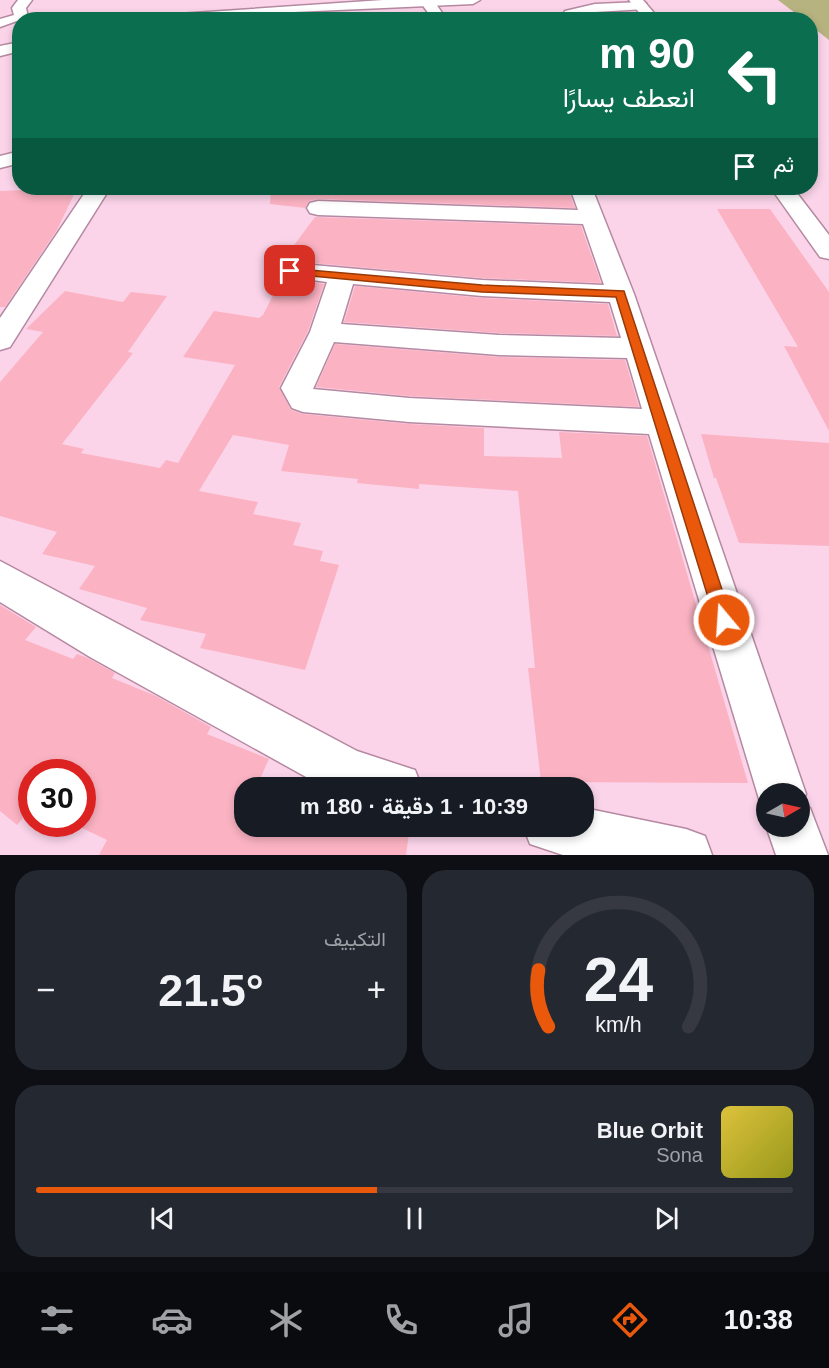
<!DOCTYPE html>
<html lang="ar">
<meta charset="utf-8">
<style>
:root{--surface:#171b24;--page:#242831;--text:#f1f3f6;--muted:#9ea1a6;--line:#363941;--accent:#ea580c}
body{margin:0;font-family:Arial,Vazirmatn,sans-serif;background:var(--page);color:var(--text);direction:rtl;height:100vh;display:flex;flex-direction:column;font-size:22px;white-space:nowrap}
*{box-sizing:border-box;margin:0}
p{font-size:20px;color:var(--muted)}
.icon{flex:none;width:33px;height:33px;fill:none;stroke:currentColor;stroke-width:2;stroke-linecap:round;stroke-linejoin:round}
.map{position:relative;height:855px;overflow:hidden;direction:ltr}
.drawer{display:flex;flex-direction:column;gap:15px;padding:15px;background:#0d0f14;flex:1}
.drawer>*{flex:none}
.guide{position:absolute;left:12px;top:12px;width:806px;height:183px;border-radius:24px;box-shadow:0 3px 9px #0003;direction:rtl;background:#0b6e4f;color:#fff;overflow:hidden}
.needle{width:39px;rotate:81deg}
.controls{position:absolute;left:756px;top:783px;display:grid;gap:12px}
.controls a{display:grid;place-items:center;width:54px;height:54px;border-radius:50%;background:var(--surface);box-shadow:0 3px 9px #0003;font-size:30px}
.speed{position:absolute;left:18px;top:759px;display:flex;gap:12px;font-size:30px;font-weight:700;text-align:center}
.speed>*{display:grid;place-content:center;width:78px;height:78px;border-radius:50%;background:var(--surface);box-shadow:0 3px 9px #0003;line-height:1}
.speed .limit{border:9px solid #d22;background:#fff;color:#111}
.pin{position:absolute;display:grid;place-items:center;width:51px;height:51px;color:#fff;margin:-26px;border-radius:12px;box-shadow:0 3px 9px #0006}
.me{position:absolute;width:66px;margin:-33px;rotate:342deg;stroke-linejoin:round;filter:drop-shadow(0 0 4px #0008)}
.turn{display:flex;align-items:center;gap:21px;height:126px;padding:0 24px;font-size:27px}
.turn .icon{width:78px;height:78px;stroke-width:2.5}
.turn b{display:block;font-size:42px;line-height:51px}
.then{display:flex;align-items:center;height:57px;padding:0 24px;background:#0003;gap:12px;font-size:22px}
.big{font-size:45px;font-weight:700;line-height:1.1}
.drawer .card{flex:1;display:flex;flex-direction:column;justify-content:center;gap:9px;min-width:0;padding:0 21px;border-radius:24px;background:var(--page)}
.drawer .dial{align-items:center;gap:0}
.dial svg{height:156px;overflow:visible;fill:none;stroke:var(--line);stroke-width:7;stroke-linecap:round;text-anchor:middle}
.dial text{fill:var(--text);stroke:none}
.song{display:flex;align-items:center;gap:18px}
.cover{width:72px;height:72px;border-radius:9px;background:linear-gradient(135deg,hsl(50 70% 55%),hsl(60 70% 35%))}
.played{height:6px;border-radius:3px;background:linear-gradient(90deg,var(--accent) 45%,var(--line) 45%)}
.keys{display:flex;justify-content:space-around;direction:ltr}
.heat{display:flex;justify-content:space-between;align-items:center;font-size:33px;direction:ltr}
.drawer .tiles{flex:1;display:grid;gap:15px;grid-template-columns:1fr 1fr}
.card:last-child{grid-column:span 2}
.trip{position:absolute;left:234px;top:777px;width:360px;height:60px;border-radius:24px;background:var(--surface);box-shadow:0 3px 9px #0003;font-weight:700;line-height:60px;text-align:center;direction:rtl}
.tabs{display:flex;height:96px;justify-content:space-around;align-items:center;background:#090b0e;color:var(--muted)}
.tabs .icon{width:42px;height:42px}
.tabs .on{color:var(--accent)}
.tabs b{font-size:27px;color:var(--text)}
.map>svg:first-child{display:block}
</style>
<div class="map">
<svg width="829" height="855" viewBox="0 0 829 855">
<rect width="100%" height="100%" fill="#fbd4e9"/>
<path fill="#b6b380" d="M778 0H829V40L810 25V20L803 19Z"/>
<path fill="#fbb3c3" d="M77 188 57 230 5 307H0V191Z
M271 188 568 189 575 208 318 199 309 201 305 208 270 204Z
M717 209H770L829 292V431L784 346 798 347Z
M315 217 581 226 601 283 482 278 290 261 280 264Z
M282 278 324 284 308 331 279 387 291 410 303 414 409 424 484 428V456L562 458 559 432 647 436 748 783 541 782 528 668H535L518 491 419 484V489L357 483 358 479 281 471 289 445 233 435 199 491 258 502 253 514 301 523 293 545 323 551 320 561 339 565 305 670 200 648 206 634 140 620 147 608 79 589 95 566 42 554 57 532 0 516V382L43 332 26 329 65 291 123 302 131 292 167 296 128 352 133 353 62 444 84 449 81 453 160 468 166 460 178 463 235 365 183 357 214 311 259 318 263 315Z
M355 286 482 298 608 304 617 336 499 333 344 322Z
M335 344 499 357 625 360 639 407 409 396 316 387Z
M701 434 829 443V546L739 543 716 478H714Z
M0 605 36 627 25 640 73 659 77 654 88 658 115 673 112 678 156 696 211 727 207 734 269 759 256 788H244V814L239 826H375L409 833 406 855H99L107 840 82 828V772H32V807L17 825 0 811Z"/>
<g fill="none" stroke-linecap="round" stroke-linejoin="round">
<g stroke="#b589a1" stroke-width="3">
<path id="minor" d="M18 0H32L26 8 28 17 0 27V19L14 15 12 8Z
M424 0H433L443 14 439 20H425L429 14 421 3Z
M641 2 646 3V9L595 12 573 20H559L565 11 595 4Z
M20 151V163L0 168V156Z
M88 188H110L10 347 0 350V318Z
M570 188H592L634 294 806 794 802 804 810 808 828 855H776L766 826H800V794H766V813L763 812 649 434 409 422 303 412 292 408 281 388 310 332 327 282 281 276 277 271 281 266 290 263 482 280 604 285 583 224 318 215 310 213 307 208 310 203 318 201 578 210ZM353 284 482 296 610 302 621 338 499 335 341 324ZM334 342 499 355 627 358 642 409 409 398 313 389Z
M0 561 357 751 415 770 422 788H326L90 657 0 602Z
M584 808 686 829 705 836 712 855H563L530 844 523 826H584Z"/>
</g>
<g stroke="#b589a1" stroke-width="3">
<path id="tertiary" d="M383 0H480L473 4 294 12 206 20H142L149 16Z
M629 0H643L660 20H645Z
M20 42V51L0 56V46Z
M771 188H793L829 235V259L820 257Z"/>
</g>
<use href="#minor" fill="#fff" fill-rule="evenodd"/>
<use href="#tertiary" fill="#fff" fill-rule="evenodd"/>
</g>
<path fill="#ea580c" stroke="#983908" stroke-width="1.5" d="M286 268 482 285 624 291 732 620 730 626 724 628 717 626 715 620 616 297 482 292 290 274 284 271Z"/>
</svg>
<div class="controls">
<a><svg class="needle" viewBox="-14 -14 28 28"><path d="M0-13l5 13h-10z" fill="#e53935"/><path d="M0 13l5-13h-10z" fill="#9ea1a6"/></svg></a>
</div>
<div class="speed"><div class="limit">30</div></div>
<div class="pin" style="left:290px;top:271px;background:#d93025"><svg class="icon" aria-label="arrive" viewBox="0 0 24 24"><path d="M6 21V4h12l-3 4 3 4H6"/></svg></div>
<svg class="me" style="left:724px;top:620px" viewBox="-20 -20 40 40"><circle r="17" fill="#ea580c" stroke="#fff" stroke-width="3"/><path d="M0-11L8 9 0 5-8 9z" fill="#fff"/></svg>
<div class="trip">10:39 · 1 دقيقة · 180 m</div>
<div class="guide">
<div class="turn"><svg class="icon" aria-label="left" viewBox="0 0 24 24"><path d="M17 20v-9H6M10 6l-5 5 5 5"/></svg><div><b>90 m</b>انعطف يسارًا</div></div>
<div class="then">ثم<svg class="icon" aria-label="arrive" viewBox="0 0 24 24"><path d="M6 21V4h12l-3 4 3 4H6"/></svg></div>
</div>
</div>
<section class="drawer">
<div class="tiles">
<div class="card dial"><svg viewBox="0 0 100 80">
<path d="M14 69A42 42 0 1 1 86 69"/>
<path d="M14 69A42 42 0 0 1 9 40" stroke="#ea580c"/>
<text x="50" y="56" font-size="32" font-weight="700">24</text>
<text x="50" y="72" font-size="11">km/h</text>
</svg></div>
<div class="card"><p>التكييف</p>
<div class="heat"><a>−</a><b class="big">21.5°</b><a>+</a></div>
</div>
<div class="card">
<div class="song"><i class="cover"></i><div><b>Blue Orbit</b><p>Sona</p></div></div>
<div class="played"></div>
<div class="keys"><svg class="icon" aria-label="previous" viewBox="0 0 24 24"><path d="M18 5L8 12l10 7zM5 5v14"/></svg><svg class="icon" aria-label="pause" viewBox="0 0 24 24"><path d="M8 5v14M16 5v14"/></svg><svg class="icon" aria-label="next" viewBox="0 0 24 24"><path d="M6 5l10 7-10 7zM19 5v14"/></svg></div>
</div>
</div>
</section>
<nav class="tabs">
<b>10:38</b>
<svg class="icon on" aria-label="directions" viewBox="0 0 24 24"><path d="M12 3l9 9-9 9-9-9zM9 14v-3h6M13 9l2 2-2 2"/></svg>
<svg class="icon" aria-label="music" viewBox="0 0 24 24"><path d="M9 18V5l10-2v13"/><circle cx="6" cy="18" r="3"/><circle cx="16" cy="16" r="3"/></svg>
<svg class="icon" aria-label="phone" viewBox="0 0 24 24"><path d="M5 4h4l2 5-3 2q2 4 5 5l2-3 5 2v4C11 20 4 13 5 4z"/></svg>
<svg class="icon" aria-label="climate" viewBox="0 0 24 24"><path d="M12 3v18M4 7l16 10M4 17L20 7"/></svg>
<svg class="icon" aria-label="car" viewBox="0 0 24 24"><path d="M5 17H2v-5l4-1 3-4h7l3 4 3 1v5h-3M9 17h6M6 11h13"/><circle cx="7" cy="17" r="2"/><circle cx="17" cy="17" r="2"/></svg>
<svg class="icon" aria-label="filters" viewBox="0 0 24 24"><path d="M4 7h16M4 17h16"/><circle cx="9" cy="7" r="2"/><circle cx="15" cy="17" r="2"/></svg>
</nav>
